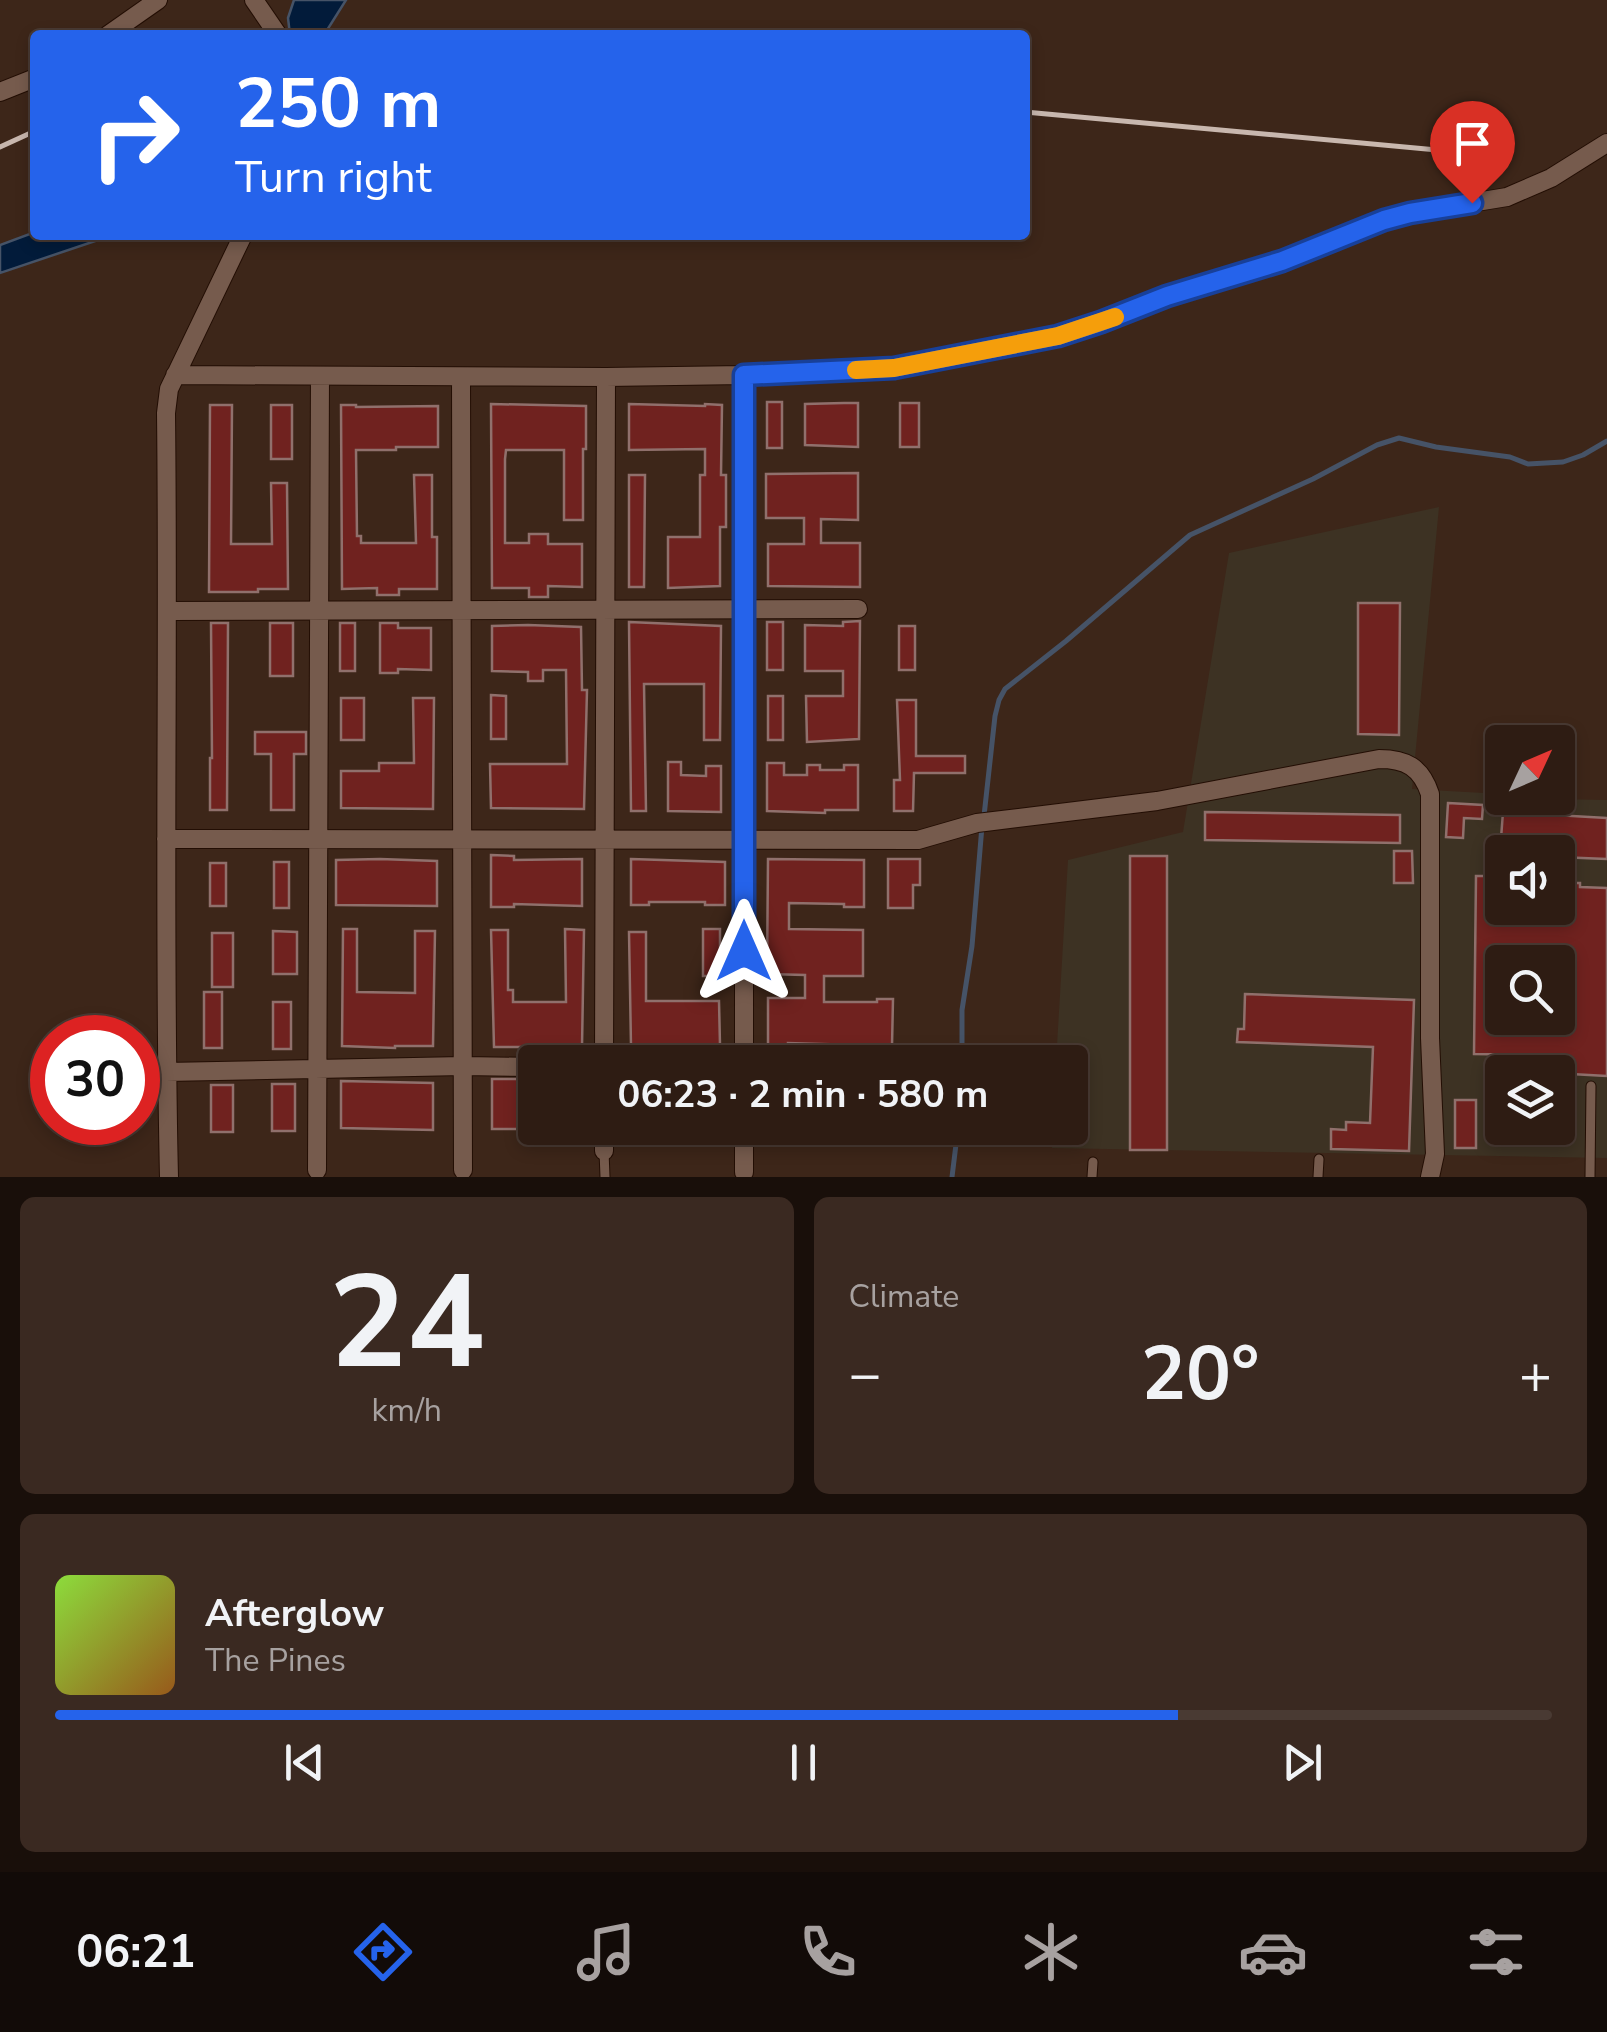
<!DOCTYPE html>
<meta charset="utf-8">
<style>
:root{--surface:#2e1c13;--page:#3a2921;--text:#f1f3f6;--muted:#a7a1a0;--line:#493a33;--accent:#2563eb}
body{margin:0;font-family:"Nunito Sans",sans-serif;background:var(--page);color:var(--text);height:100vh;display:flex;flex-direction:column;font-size:38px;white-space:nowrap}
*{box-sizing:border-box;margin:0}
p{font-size:32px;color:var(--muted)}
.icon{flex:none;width:55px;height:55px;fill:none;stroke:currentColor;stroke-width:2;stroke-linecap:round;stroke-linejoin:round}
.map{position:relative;height:1177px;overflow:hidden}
.side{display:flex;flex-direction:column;gap:20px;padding:20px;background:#190f0a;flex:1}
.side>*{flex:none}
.guide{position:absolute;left:30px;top:30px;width:1000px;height:210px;border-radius:10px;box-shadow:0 5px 15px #0003,0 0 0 2px var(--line);background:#2563eb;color:#fff;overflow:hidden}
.needle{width:65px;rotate:46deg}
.tools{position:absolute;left:1485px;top:725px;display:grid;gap:20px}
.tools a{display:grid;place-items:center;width:90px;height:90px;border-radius:10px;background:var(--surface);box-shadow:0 5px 15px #0003,0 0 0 2px var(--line);font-size:50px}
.speed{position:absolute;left:30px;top:1015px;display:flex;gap:20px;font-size:50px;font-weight:700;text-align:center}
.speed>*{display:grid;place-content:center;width:130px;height:130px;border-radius:50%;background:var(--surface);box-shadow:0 5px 15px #0003,0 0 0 2px var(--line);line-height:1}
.speed .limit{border:15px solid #d22;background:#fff;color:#111}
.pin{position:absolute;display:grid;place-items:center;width:85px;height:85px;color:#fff;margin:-102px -42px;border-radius:50% 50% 50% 0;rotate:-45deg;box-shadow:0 0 10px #0007}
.pin .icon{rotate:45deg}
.me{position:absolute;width:110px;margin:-55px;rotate:0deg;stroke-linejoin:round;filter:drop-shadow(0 0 8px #0008)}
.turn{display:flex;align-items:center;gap:35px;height:210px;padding:0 40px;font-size:45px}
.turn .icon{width:130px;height:130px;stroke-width:2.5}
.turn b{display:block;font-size:70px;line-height:85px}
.big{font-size:75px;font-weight:700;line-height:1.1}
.side .card{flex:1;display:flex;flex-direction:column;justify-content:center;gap:15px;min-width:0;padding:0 35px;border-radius:15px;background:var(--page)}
.side .dial{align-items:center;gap:0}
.dial b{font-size:130px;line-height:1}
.song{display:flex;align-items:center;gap:30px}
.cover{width:120px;height:120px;border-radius:15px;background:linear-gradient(135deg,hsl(90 70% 55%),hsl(30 70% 35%))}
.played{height:10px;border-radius:5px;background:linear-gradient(90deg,var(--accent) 75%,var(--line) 75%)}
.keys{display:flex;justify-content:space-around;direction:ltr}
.heat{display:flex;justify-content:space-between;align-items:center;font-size:55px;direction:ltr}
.side .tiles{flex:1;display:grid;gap:20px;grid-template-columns:1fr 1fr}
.card:last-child{grid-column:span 2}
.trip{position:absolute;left:518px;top:1045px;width:570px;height:100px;border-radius:10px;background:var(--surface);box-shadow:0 5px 15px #0003,0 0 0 2px var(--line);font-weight:700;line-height:100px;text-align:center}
.menu{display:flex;height:160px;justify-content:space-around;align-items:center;background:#120b08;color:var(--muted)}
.menu .icon{width:70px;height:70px}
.menu .selected{color:var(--accent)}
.menu b{font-size:45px;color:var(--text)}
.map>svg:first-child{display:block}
</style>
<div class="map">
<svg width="1607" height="1177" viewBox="0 0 1607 1177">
<rect width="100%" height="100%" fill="#3d2619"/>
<path fill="#3d3223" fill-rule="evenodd" d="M1439 507 1412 789 1502 794V798L1607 800V1158L1052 1148 1053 1128H1070V1062H1056L1068 860 1183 832 1229 553ZM1502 852H1558V908H1502ZM1502 962H1558V1018H1502ZM1502 1072H1558V1128H1502Z"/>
<path fill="#021b3a" stroke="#465367" stroke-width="2.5" d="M294 0H346L324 35H290L288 18Z
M35 232V235H113L0 273V245Z"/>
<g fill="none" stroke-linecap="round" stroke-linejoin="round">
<path stroke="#465367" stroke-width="5" d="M984 816 995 716 999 700 1005 689 1066 641 1190 535 1313 479 1377 445 1399 438 1436 447 1510 457 1528 464 1563 462 1583 455 1607 441
M962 1062V1010L972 946 982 826
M952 1177 958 1128"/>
</g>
<path fill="#70221f" stroke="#90706c" stroke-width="2.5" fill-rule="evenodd" d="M767 402H782V448H767Z
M844 403H858V447L805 445V404Z
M900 403H919V447H900Z
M491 404 586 406V449H583V520H564V450H506L505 459V543H529V534H548V544H582V587L548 586V597H529V588H492Z
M629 404 705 406V404L722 405 721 475H726V527H720V586L668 588V537H700V475H705V449L629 450Z
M210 405H232L231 544H272L271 483H287L288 589H258V592H209Z
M271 405H292V459H271Z
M341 405H356V407L438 406V447H396V450H356L357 536H361V543H416L414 475H432V537H437V589H399V595H377V588L342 589Z
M858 473V520L821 519V543H860V587L768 586V544H804V518H766V474Z
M629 475H645L644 587H629Z
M1358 603H1400L1399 735 1358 734Z
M860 621 859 739 807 742 806 696H843V671H805V625L843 626V622Z
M629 622 721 626 720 740H704V684H644L646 811H631Z
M767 622H783V670H767Z
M211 623H228L227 810H210V758H212Z
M270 623H293V676H270Z
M340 623H355V671H340Z
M380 623H398V628H431V670L398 669V673H380Z
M528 625 581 627 582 690H587L584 809 491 808 490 764H567L566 670H543V681H528V672L492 671V626Z
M899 626H915V670H899Z
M491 695 506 696V739H491Z
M768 696H783V740H768Z
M341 698H364V740H341Z
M413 698H434L433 809 341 808V771H379V763H414Z
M897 700H916V756H965V773H914L913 811H894V780H900Z
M255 732H306V754H294V810H271V754H255Z
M668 762H681V775L706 776V766H721V812L668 811Z
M767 763H784V775H807V765H820V770H844V765H858V810H825V813L767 811Z
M1448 803 1483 805 1482 819 1464 818 1463 838 1446 837Z
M1205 812 1400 815V843L1205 840Z
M1503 812 1607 818V859L1558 857V852H1500Z
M1394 851H1412L1413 883H1394Z
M491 855 514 856V860L582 859V906L514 904V907H491Z
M1130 856H1167V1150H1130Z
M380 859 437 861V906L336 905V860Z
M631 859 725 862V905H705V902H649V905H631Z
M768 859 864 860V907H844V904L789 903V929L863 930V976H824V1002H877V999H893L892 1046 788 1043V1052H768V998H805V975L767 974Z
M888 859H920V885H913V908H888Z
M274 862H289V908H274Z
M210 863H226V906H210Z
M1476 876H1502V908H1558V883H1580V887L1607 888V1076L1535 1072V1055L1474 1054ZM1502 962H1558V1018H1502Z
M343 929H357V992L415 993V931H435L433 1046H395V1048L342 1046Z
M565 929 584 930 582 1047H494L491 930H508V990H513V1002H566Z
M703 929H720V976H703Z
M273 931 297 932V974H273Z
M629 932H646V1001H719L720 1045H684V1056H668V1046H631Z
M212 933H233V987H212Z
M204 992H222V1048H204Z
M1245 994 1414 1000 1409 1151 1331 1149V1129L1346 1130V1122L1370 1123 1373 1047 1237 1042 1238 1029H1244Z
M273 1002H291V1049H273Z
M492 1079H535V1129H492Z
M341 1081 433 1083V1130L341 1128Z
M272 1084H295V1131H272Z
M211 1085H233V1132H211Z
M1455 1100H1476V1148H1455Z"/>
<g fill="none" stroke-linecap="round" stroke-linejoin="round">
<g stroke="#230e04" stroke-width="11">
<path id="lane" d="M604 1151 605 1177
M1092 1177 1093 1162
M1318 1177 1319 1159
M1590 1177 1591 1086"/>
</g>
<g stroke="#230e04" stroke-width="20">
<path id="street" d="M254 0 278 35
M108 35 158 0
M0 92 35 78
M175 375 606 377 744 375 895 369 1058 336 1101 322 1167 297 1282 261 1384 220 1409 213 1507 197 1551 178 1607 143
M461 377 463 1170
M168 611 858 609
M166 839 918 840 977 823 1157 801 1379 759C1406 759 1421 767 1430 794V1038L1435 1154 1430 1177
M604 1062 606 377
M744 1062V375
M166 1072 463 1066 535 1067
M604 1151V1128
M317 1170 320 376
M744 1172V1128
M169 1177C163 922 169 668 166 413L169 389 243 235"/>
</g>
<use href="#lane" stroke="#765b4d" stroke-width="9"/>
<use href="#street" stroke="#765b4d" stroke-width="18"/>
<path stroke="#c8b7ae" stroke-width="5" d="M1025 112 1491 155
M0 147 35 131"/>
</g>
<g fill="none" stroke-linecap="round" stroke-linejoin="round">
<g stroke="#184099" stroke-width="25">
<path id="route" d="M744 951V375L894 368 1058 336 1101 322 1167 296 1282 261 1384 220 1410 213 1472 203"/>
</g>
<use href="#route" stroke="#2563eb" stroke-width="18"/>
<path stroke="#f59e0b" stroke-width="18" d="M856 370 894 368 1058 336 1115 317"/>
</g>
</svg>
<div class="tools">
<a><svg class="needle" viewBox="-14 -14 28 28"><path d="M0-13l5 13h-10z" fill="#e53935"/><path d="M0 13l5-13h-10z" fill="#a7a1a0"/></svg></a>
<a><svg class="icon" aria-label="sound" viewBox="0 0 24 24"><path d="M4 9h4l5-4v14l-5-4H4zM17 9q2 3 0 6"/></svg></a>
<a><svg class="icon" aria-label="search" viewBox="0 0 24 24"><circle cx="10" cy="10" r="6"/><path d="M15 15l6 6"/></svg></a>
<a><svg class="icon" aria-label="layers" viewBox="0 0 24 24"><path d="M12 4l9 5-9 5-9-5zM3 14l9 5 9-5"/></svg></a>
</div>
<div class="speed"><div class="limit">30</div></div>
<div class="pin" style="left:1472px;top:203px;background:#d93025"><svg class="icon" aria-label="arrive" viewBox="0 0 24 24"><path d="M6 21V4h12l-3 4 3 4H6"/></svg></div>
<svg class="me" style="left:744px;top:951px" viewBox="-20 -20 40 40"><path d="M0-17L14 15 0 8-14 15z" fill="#2563eb" stroke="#fff" stroke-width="4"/></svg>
<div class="trip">06:23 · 2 min · 580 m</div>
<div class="guide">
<div class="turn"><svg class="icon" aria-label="right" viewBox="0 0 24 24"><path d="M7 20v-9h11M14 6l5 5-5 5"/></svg><div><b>250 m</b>Turn right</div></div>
</div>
</div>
<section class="side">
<div class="tiles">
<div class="card dial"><b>24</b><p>km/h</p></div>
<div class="card"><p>Climate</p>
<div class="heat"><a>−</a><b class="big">20°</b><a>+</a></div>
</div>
<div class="card">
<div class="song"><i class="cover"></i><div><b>Afterglow</b><p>The Pines</p></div></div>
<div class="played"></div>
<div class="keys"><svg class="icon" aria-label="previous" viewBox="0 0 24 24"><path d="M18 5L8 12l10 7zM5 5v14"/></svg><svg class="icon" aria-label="pause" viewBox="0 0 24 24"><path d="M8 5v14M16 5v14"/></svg><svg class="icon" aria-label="next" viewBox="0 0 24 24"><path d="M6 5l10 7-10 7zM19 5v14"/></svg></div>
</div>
</div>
</section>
<nav class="menu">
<b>06:21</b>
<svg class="icon selected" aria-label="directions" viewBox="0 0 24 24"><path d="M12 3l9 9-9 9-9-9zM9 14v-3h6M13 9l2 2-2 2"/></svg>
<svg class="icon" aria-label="music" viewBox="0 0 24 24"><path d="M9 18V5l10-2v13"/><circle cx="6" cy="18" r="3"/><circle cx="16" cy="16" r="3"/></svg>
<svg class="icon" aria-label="phone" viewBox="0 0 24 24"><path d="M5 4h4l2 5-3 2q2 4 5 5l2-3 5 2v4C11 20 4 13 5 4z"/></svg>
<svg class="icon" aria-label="climate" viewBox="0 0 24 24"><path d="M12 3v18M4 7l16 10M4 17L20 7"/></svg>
<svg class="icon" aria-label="car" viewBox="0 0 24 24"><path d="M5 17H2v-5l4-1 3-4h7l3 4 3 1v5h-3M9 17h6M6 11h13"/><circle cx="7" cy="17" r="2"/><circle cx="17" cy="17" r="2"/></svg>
<svg class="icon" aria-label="filters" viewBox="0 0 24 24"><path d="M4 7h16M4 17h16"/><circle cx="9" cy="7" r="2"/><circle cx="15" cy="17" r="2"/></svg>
</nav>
